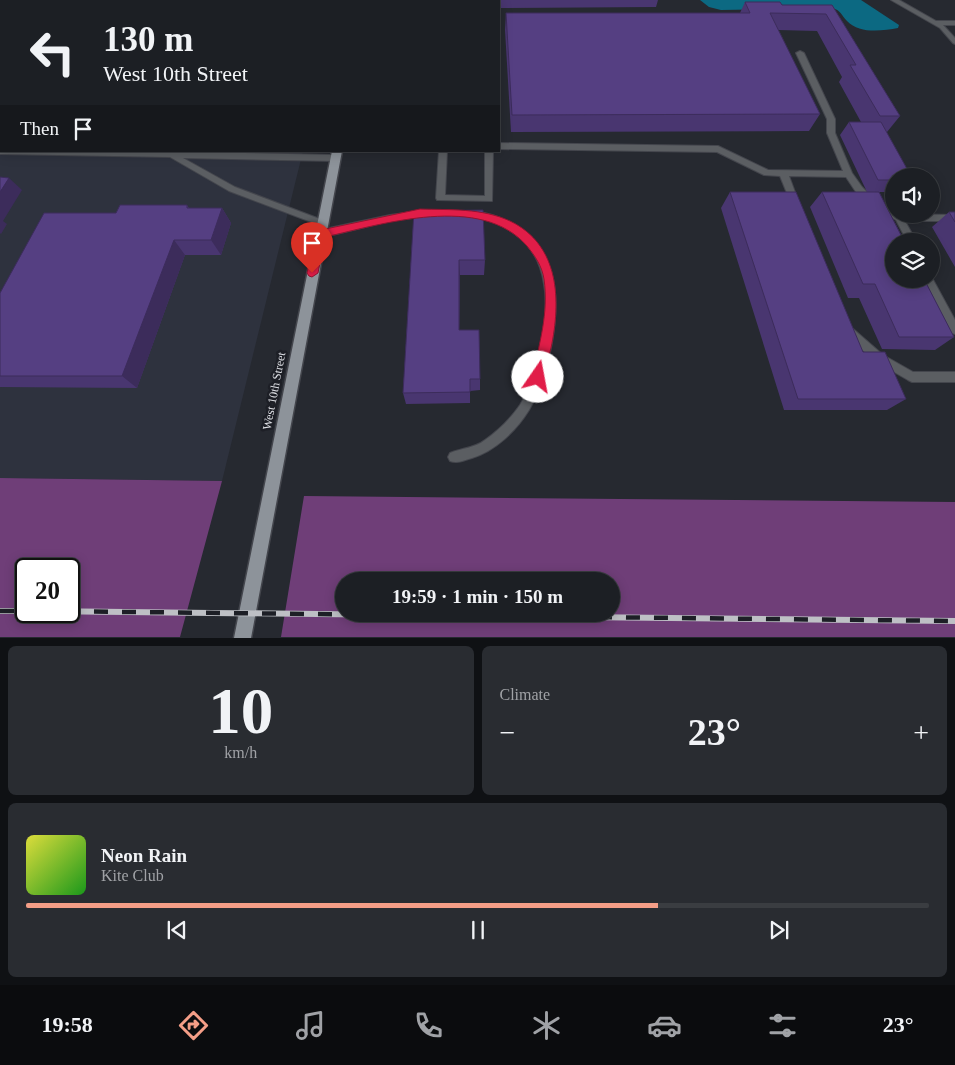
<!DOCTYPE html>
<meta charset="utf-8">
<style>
:root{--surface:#1c1f24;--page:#292c31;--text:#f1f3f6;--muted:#a0a2a6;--line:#3a3d41;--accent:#f49e87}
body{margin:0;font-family:Georgia,serif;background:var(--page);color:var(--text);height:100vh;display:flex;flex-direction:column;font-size:19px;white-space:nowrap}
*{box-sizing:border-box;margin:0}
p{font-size:16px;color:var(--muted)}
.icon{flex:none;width:28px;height:28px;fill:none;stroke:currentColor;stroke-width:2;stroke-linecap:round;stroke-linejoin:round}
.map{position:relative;height:638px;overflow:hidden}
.drawer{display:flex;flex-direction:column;gap:8px;padding:8px;background:#0f1114;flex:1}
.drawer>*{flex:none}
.guide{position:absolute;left:0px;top:0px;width:500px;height:152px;box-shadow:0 2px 12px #0003,0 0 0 1px var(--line);background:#1c1f24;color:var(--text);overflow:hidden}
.fabs{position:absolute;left:885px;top:168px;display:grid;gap:10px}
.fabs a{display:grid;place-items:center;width:55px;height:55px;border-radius:50%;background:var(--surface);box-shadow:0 2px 12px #0003,0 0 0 1px var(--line);font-size:25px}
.speed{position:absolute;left:15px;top:558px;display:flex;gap:10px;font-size:25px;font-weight:700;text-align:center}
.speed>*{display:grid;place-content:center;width:65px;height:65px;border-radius:50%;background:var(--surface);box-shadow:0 2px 12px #0003,0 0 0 1px var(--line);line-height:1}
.speed .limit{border:2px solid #111;border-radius:8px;background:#fff;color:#111}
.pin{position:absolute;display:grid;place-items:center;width:42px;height:42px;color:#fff;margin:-51px -21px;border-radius:50% 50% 50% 0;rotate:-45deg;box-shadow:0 0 5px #0007}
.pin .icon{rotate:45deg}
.me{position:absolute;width:55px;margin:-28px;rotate:12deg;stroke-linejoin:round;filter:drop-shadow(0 0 4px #0008)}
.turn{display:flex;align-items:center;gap:18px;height:105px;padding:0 20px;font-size:22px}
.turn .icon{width:65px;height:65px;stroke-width:2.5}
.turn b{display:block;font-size:35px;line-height:42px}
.then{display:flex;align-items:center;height:48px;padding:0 20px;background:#0003;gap:10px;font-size:19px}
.big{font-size:38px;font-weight:700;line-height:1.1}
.drawer .widget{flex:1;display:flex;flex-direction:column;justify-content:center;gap:8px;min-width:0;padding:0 18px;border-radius:8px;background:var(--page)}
.drawer .dial{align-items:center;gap:0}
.dial b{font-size:65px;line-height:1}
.song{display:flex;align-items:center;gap:15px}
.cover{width:60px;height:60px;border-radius:8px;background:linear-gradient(135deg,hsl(60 70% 55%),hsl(120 70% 35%))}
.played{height:5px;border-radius:2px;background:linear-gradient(90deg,var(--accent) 70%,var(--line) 70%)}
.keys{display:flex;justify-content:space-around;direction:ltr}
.heat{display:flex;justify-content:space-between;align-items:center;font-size:28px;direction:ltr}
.drawer .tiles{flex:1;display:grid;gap:8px;grid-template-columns:1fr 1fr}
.widget:last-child{grid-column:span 2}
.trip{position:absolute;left:335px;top:572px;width:285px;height:50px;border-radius:25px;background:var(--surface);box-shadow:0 2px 12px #0003,0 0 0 1px var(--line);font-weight:700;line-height:50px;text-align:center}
.tab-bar{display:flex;height:80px;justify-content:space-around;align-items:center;background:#0b0c0e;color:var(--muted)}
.tab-bar .icon{width:35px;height:35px}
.tab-bar .on{color:var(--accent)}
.tab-bar b{font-size:22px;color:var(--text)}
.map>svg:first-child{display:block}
</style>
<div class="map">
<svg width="955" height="638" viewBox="0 0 955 638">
<rect width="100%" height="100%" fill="#262930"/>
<path fill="#2e323e" d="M0 0H82L1 1V151H303L222 481 0 478Z"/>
<path fill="#6f3e78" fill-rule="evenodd" d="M0 478 222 481 180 637H0ZM26 569H69V611H26Z
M304 496 955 502V637H281ZM344 581H611V614H344Z"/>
<path fill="#0c6982" d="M700 0H861L899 25 898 28C882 31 859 34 847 21 841 15 841 10 832 8L721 10 709 7Z"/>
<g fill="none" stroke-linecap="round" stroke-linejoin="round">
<g stroke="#44464d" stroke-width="2">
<path id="service" d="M891 0H899L936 21H955V25H943L955 38V44L953 43 940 28Z
M0 16H1V20H0Z
M800 51 804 53 835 119V133L852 173 862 187 873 198 894 211V214L955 215V221H905L916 241H907L896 220 867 203 856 192 846 177 789 176 799 203 795 206 791 203 780 176 764 175 717 152 499 149V143L718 146 768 170 843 171 827 133V119L796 53Z
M0 148 1 151H149L336 155 340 158 336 161 183 158 235 187 325 221 326 223 322 226 229 191 170 157 0 154Z
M439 151H447L445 195 485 196V151H493L492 201 437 200 436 198Z
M427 210 431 213 427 216 390 221 320 238 315 234 320 230 390 215Z
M471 211C507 214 540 236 551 271 563 310 549 376 529 410 516 431 495 451 472 458 465 460 457 464 450 461L448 457 450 453C462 448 475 448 485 440 498 431 511 418 520 405 537 378 550 315 544 284 542 270 537 257 528 246 517 234 502 224 486 220 480 218 474 218 468 216L467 214 468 212Z
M931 276 955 320V334L951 333 924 279H931Z
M848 327 852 328 883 355 913 372H955V382H912L908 380 875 361 844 334 843 331 844 328Z"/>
</g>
<g stroke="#44464d" stroke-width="3">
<path id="primary" d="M362 0H370V1H362Z
M332 151H342L251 638H234Z"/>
</g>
<use href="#service" fill="#5b5e62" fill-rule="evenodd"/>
<use href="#primary" fill="#8d939a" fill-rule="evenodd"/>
<g stroke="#bec0c5" stroke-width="6">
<path id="rail" d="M0 611H26
M38 611 955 621"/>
</g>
<use href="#rail" stroke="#1d1f26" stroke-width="4.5" stroke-dasharray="14" stroke-linecap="butt"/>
</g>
<path fill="#493670" d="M475 0H658L656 7 499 8V1H475Z
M745 2 782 5H832L900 116 887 132 894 176V192H879L954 337 935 350 882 349 859 298H848L810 207 822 192H867L840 135 849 122H861L839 82 842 77 817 31 778 30 820 114 809 131 511 132 505 30 506 13H740Z
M730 192 863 352 906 399 887 410H784L721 208Z
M187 205 189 208H222L231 223 221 255H185L137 388 0 387V293L116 213Z
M414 211 485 260 484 275H460L459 330 480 379V390L470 391V403L406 404 403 393Z
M949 212H955V267L932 227Z"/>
<path fill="#3c2c5b" d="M9 178 22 190 3 221 7 224 1 234 0 233V192Z
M222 208 231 223 221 255 211 240Z
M174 240 185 255 137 388 122 376Z
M459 260 460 275 459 343Z"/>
<path fill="#553f82" stroke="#3c2c5b" d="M745 2H780L782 5H832L900 116H880L850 65H856L826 14 770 13 820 114 512 115 506 13H750Z
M849 122H881L911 176H894V180H878Z
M0 177 9 178 0 192Z
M730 192H796L863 352H885L906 399H798Z
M822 192H879L904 241H894V279H924L954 337H899L875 284H863Z
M120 205H187V208H222L211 240H174L122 376H0V293L44 213H116Z
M483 210 485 260H459V330H479L480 379H470V392L403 393 414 211Z
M949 212H955V222Z"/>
<path fill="#e11d48" stroke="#92132f" d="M420 209C450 210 482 208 510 221 560 245 561 301 551 348 548 358 547 371 542 381L538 383 534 381 532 377C539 345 549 313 544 279 542 266 535 256 527 246 481 193 383 224 325 237L318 273 312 277 309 276 307 273 316 231Z"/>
<g text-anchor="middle" stroke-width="5" stroke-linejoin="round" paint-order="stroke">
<g font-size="12" fill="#dfe1e6" stroke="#1d1f26">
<text transform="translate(274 391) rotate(-79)" y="4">West 10th Street</text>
</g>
</g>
</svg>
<div class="fabs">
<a><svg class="icon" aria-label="sound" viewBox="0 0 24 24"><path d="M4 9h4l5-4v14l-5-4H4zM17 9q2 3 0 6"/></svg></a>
<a><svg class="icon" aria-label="layers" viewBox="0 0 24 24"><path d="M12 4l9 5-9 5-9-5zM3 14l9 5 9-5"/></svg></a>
</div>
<div class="speed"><div class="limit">20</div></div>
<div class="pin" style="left:312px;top:273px;background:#d93025"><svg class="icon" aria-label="arrive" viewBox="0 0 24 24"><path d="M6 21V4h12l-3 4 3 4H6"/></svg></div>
<svg class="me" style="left:538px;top:377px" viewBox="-20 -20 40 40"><circle r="19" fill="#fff"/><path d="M0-13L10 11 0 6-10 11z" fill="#e11d48"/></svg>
<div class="trip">19:59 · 1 min · 150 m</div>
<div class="guide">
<div class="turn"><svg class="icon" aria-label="left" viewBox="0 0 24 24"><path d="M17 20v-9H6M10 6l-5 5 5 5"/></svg><div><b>130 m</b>West 10th Street</div></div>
<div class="then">Then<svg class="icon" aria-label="arrive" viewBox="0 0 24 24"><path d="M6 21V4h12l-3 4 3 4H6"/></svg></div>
</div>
</div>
<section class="drawer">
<div class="tiles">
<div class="widget dial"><b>10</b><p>km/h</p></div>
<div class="widget"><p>Climate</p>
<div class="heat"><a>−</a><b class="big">23°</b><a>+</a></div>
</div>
<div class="widget">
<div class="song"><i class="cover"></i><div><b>Neon Rain</b><p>Kite Club</p></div></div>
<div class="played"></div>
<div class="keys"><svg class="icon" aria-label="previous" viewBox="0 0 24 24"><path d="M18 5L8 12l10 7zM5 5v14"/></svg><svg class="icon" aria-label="pause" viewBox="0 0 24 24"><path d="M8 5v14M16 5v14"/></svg><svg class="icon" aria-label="next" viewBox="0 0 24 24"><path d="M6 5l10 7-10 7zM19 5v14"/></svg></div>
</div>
</div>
</section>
<nav class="tab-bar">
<b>19:58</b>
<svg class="icon on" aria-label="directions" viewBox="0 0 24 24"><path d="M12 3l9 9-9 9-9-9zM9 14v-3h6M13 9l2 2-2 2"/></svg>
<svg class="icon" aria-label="music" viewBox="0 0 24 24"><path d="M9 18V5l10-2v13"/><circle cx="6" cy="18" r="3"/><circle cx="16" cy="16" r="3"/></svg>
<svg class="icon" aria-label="phone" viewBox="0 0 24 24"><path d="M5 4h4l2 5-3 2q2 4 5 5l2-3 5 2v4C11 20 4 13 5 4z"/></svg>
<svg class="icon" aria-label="climate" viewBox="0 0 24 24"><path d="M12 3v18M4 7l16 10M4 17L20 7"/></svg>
<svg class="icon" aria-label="car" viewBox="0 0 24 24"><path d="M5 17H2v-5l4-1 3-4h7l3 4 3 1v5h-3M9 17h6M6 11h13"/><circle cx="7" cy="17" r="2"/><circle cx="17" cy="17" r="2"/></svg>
<svg class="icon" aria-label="filters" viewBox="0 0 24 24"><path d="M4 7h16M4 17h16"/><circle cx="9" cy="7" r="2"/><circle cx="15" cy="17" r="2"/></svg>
<b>23°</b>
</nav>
